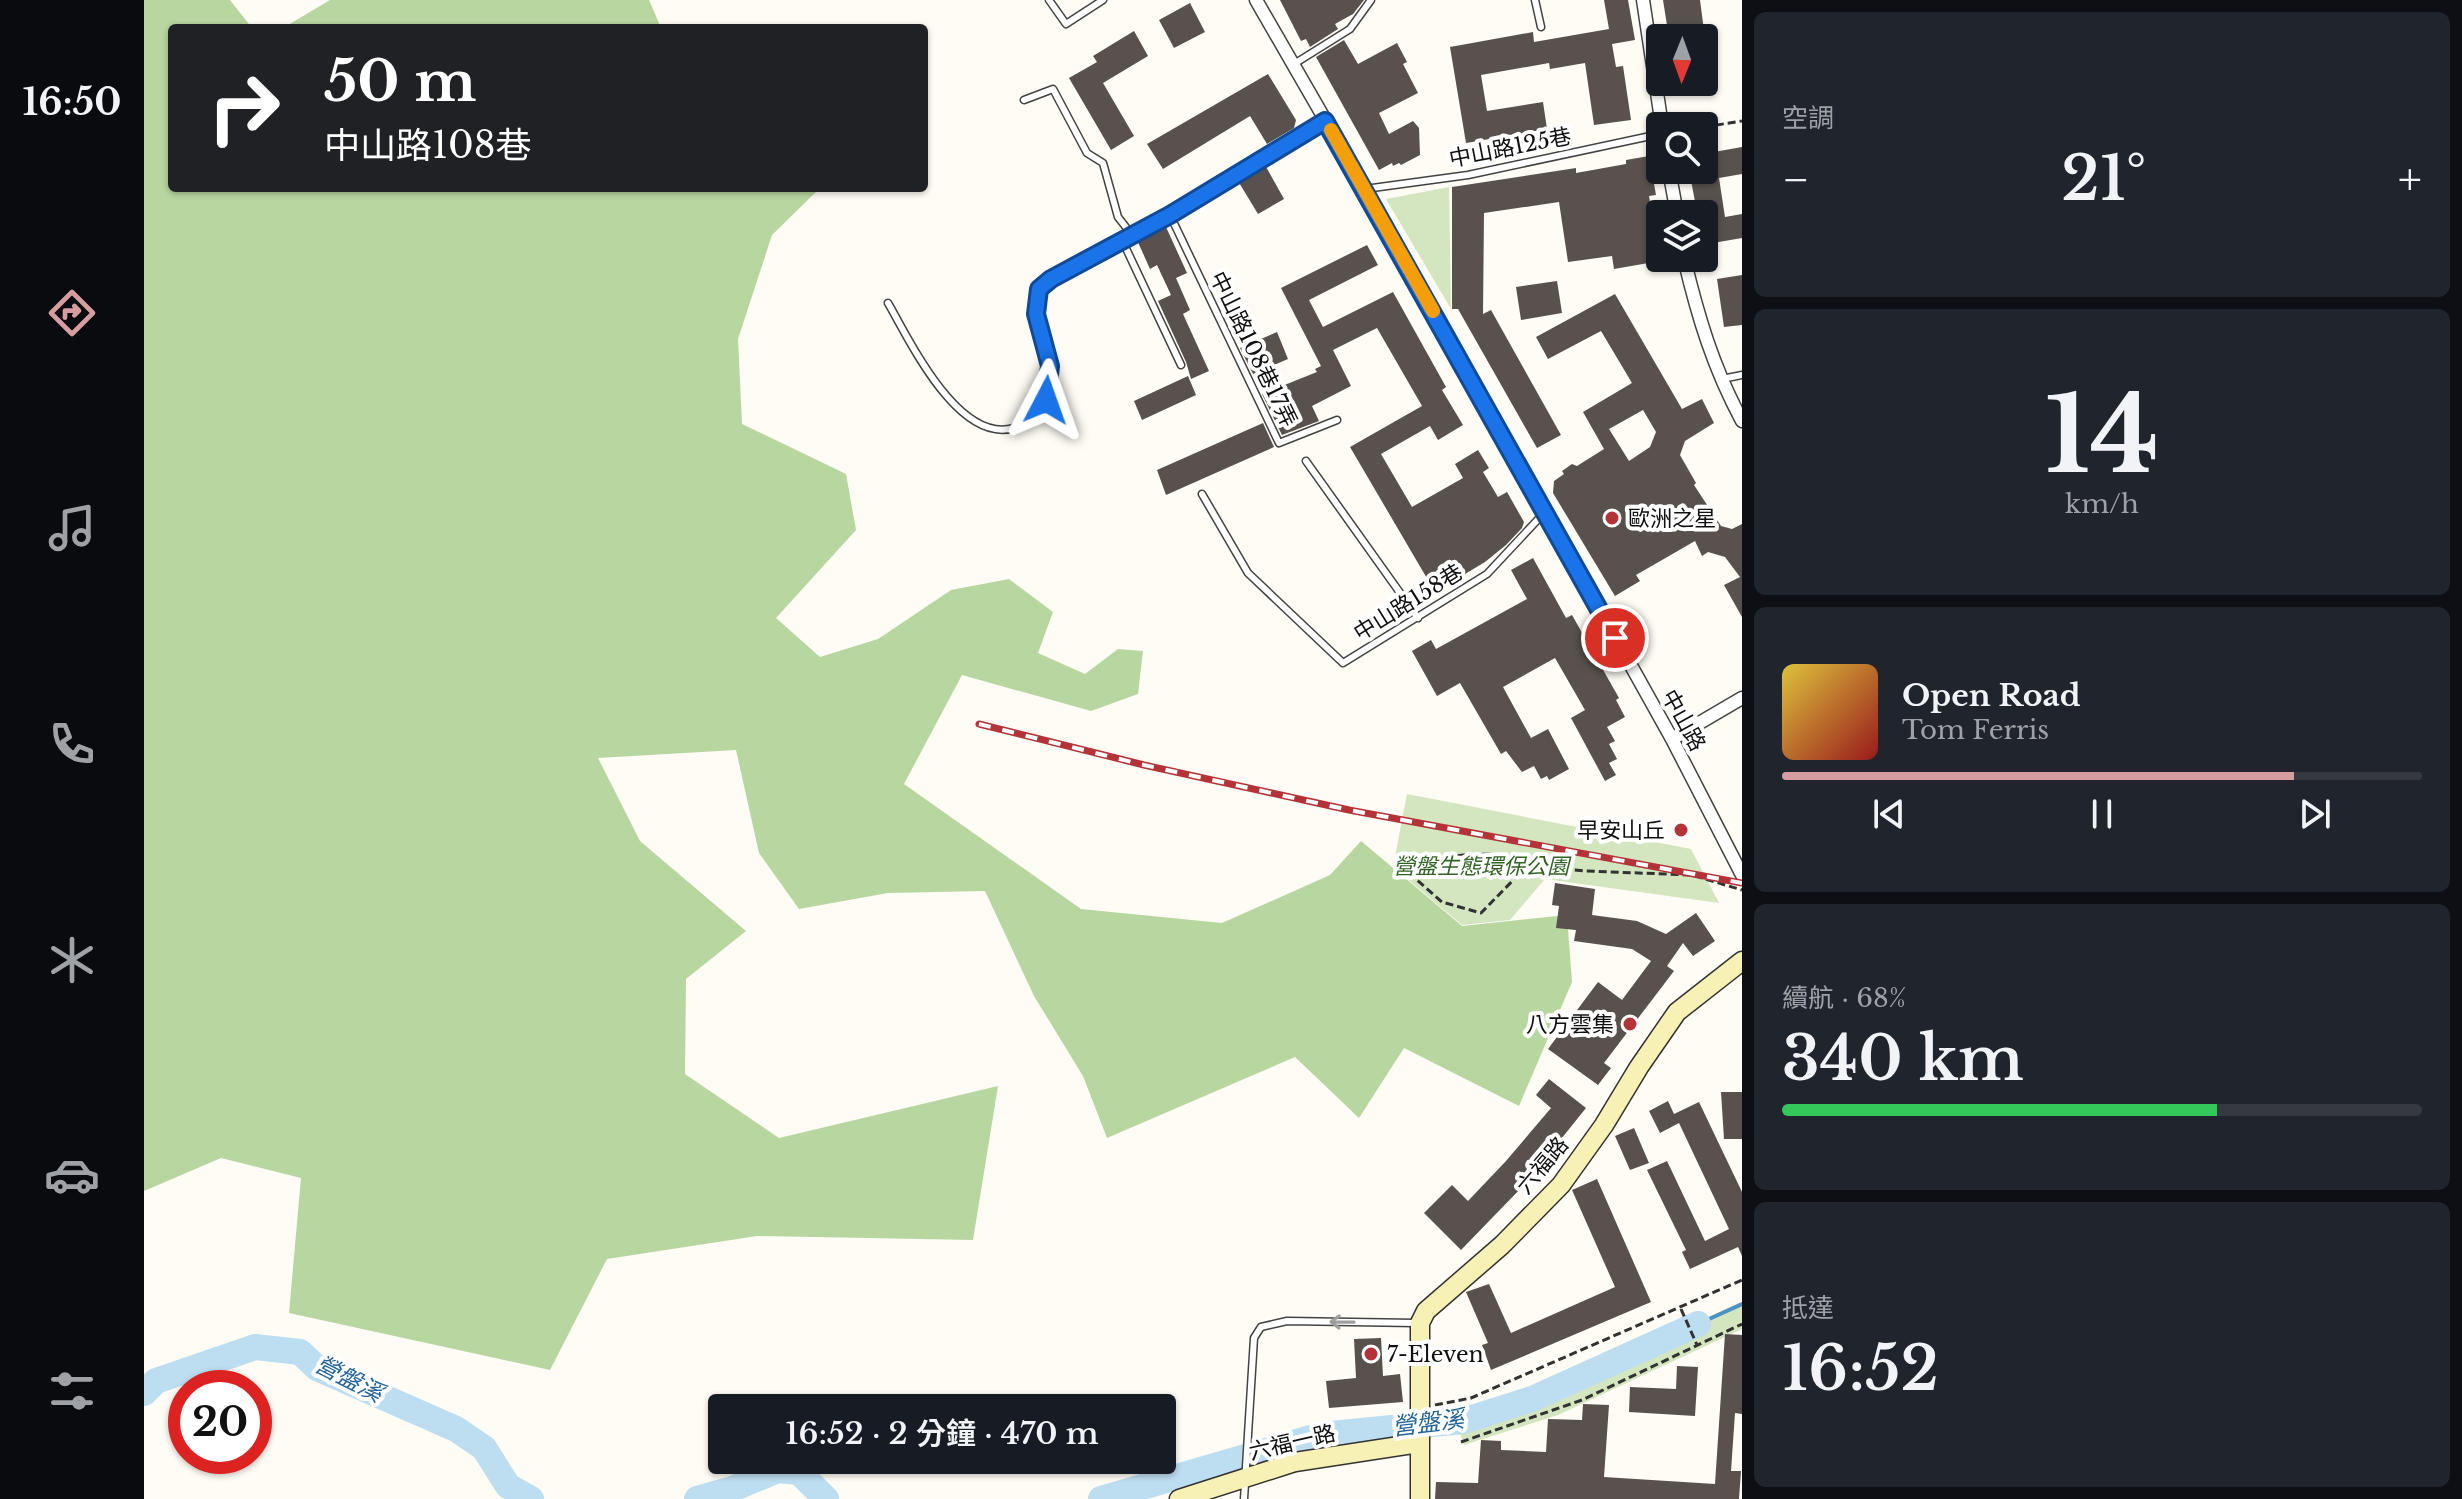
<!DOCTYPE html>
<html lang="zh-TW">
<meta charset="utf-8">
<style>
:root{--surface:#171b24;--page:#20242c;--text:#f1f3f6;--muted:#9ea1a6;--line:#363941;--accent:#d69da1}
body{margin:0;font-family:"Libre Baskerville","Noto Sans TC",serif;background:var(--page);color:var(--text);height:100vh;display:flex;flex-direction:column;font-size:30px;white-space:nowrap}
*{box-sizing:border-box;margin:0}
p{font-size:26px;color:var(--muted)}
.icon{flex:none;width:44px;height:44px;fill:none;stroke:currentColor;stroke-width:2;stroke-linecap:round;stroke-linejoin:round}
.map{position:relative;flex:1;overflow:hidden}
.drawer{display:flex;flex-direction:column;gap:12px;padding:12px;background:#0d0f14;width:720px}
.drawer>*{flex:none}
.guide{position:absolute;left:24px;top:24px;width:760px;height:168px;border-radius:8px;box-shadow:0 2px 6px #0004;background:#202124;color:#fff;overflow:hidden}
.needle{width:52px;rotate:181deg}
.controls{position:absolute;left:1502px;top:24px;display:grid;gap:16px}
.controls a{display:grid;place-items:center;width:72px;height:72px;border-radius:8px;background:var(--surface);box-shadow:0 2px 6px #0004;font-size:40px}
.speed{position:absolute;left:24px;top:1370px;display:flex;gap:16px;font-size:40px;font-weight:700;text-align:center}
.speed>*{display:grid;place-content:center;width:104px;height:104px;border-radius:50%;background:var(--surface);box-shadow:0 2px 6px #0004;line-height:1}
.speed .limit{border:12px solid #d22;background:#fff;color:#111}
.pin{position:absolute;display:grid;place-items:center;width:68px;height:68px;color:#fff;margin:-34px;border:4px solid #fff;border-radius:50%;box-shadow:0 2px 8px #0007}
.me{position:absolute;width:88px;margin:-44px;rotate:4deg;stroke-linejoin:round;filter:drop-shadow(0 0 6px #0008)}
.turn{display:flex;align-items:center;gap:28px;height:168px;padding:0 24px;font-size:36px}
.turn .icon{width:104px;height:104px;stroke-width:2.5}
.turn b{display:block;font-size:56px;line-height:68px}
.big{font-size:60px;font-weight:600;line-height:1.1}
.drawer .card{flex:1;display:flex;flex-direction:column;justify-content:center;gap:12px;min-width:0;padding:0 28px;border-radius:12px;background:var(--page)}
.drawer .dial{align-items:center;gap:0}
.dial b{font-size:104px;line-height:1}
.song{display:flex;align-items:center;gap:24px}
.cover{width:96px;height:96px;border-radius:12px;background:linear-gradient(135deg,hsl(50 70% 55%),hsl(0 70% 35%))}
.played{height:8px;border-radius:4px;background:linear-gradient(90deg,var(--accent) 80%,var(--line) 80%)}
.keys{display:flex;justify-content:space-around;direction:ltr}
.heat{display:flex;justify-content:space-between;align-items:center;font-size:44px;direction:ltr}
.charge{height:12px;border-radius:6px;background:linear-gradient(90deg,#34c759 68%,var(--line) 0)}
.trip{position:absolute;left:564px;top:1394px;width:468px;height:80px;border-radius:8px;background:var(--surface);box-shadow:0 2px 6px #0004;font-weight:600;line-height:80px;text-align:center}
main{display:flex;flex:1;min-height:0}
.dock{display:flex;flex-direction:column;width:144px;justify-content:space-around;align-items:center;background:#090b0e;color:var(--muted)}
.dock .icon{width:56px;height:56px}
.dock .current{color:var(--accent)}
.dock b{font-size:36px;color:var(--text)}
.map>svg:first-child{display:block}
</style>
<main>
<nav class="dock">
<b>16:50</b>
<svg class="icon current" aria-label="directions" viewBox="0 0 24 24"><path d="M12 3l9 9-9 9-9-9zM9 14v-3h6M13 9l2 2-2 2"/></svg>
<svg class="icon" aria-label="music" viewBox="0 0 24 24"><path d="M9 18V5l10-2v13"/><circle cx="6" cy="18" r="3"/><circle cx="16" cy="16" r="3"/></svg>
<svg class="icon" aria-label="phone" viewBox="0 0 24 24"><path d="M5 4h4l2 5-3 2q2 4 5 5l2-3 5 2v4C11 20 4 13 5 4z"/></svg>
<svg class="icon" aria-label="climate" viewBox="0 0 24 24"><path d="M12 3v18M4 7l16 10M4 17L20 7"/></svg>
<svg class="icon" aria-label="car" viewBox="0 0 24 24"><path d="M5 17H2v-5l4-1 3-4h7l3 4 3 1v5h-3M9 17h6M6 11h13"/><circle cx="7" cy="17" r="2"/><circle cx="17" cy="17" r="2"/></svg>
<svg class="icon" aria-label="filters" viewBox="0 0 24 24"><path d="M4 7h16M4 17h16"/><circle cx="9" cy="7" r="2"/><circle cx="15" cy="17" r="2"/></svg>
</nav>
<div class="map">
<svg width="1598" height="1499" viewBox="0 0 1598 1499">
<rect width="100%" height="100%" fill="#fefcf4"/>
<path fill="#d3e6bf" d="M1305 187 1307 309 1242 199Z
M1263 794 1547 849 1575 903 1401 879 1366 920 1318 925 1249 867Z
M1598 1305V1329L1414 1415 1320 1445 1313 1424 1389 1400Z"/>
<path fill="#b8d6a0" d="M0 0H86L108 28H28V188H676L628 235 594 339 598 424 702 474 712 530 632 618 676 657 734 639 807 590 865 579 909 612 894 653 941 674 974 649 999 651 994 694 947 711 818 675 760 784 937 909 1078 923 1186 875 1217 841 1318 926 1423 915 1428 982 1375 1106 1260 1048 1215 1118 1151 1057 963 1138 939 1076 890 996 841 891 744 893 655 909 615 853 592 750 454 758 496 841 602 931 542 979 541 1074 635 1138 854 1086 829 1240 613 1236 463 1259 406 1370 145 1313 157 1178 77 1158 0 1191Z
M186 0H505L517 28H139Z"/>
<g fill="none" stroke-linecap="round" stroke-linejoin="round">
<path stroke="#4a92c2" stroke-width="4" d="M1554 1324 1598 1304"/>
<path stroke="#bdddf1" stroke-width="26" d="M0 1393 12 1381 111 1347 156 1352 173 1368 312 1429 340 1448 364 1486 387 1499
M553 1499 588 1489 634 1470 655 1472 682 1499
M957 1499 1177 1435 1319 1421 1388 1399 1554 1324"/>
</g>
<path fill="#58514d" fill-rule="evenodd" d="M1136 0H1220L1209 14 1191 24 1194 29 1166 47 1162 39 1157 41Z
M1460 0H1484L1491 40 1468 44 1472 67 1479 66 1487 120 1450 125 1441 63 1406 69 1405 63 1337 75 1343 111 1399 102 1403 129 1322 143 1306 47 1389 32 1390 42 1465 29Z
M1519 0H1556L1561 38H1525Z
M1046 3 1061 32 1030 48 1015 20Z
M990 31 1004 56 959 83 990 136 967 150 925 78 953 62 949 56Z
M1200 40 1214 64 1253 43 1263 62 1259 64 1274 93 1235 113 1245 134 1269 121 1275 128 1276 155 1257 165 1255 163 1249 166 1248 163 1235 170 1172 57Z
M1124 74 1152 120 1150 128 1123 144 1106 116 1019 169 1003 144Z
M1598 147V174L1575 178 1581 217 1598 214V238L1563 244 1560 214 1558 211 1553 212 1545 170H1560V159L1571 158 1570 152Z
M1505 156 1512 195 1505 196 1516 261 1470 269 1468 256 1424 262 1415 202 1340 213 1339 314 1347 310 1417 435 1393 448 1314 309H1308V187L1432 168V173L1482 164V160Z
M1121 165 1140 199 1114 214 1094 181Z
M1022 227 1043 273 1032 278 1046 310 1039 314 1065 371 1047 379 1042 362 1014 301 1027 295 1013 265 1006 269 993 240Z
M1223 245 1234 265 1165 300 1179 327 1249 292 1302 387 1298 390 1319 425 1294 440 1286 426 1237 454 1268 507 1319 478 1311 464 1334 450 1345 468 1339 472 1354 497 1363 492 1380 522 1378 528 1362 545 1341 562 1291 592 1206 447 1278 406 1233 328 1189 350 1207 386 1168 406 1175 421 1138 435 1118 394 1173 372 1171 369 1177 366 1137 288Z
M1598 275V325L1580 327 1573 279Z
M1413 281 1418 313 1377 320 1372 287Z
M1471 294 1538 409 1558 399 1570 423 1541 441 1536 455 1552 483 1550 485 1577 526 1588 529 1598 524V617L1580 585 1596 577 1581 557 1564 552 1558 556 1551 541 1492 575 1496 581 1471 596 1409 493 1410 481 1420 474 1418 471 1428 464 1433 466 1460 449 1439 412 1488 383 1457 331 1404 359 1392 337ZM1499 410 1512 432 1506 447 1485 461 1465 429Z
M1133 332 1144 359 1109 374 1096 348Z
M1044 376 1052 395 998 420 990 401Z
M1119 423 1130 447 1022 495 1013 470Z
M1389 558 1422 618 1428 615 1475 698 1472 700 1481 717 1463 727 1471 741 1465 744 1473 759 1465 763 1472 775 1461 781 1427 718 1441 710 1411 658 1359 687 1387 738 1404 729 1425 769 1405 780 1403 776 1397 779 1390 766 1378 772 1362 751 1357 754 1316 683 1293 696 1268 651 1287 640 1292 649 1383 599 1367 570Z
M1411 883 1451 889 1448 915 1493 921 1522 934 1552 913 1571 941 1549 956 1539 943 1523 966 1530 971 1460 1063 1467 1068 1454 1085 1404 1049 1454 982 1478 1000 1507 961 1488 949 1430 941 1432 930 1412 928 1415 906 1408 905Z
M1405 1079 1442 1108 1380 1185 1317 1250 1280 1213 1308 1185 1324 1201 1362 1161 1407 1108 1392 1095Z
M1577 1092H1598V1139H1580Z
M1524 1101 1530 1114 1555 1102 1598 1192V1256L1594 1247 1546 1269 1538 1252 1542 1250 1503 1170 1523 1161 1561 1241 1585 1229 1535 1123 1516 1133 1505 1111Z
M1490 1128 1505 1163 1486 1170 1471 1136Z
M1453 1179 1507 1302 1347 1370 1338 1345 1344 1343 1322 1292 1345 1284 1367 1333 1471 1287 1428 1190Z
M1581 1334 1598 1335V1414L1591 1413 1587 1471H1597L1595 1499H1291L1292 1482 1334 1483 1337 1440 1357 1441V1450L1402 1452 1404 1419 1438 1420 1439 1404 1465 1405 1460 1477 1571 1484Z
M1237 1338 1239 1376 1256 1374 1259 1402 1185 1408 1182 1381 1212 1378 1210 1339Z
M1533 1366 1554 1367 1551 1416 1485 1412 1486 1387 1532 1389Z"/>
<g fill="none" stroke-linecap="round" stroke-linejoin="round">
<g stroke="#434343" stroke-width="9">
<path id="lane" d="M905 0 922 24 959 0
M1391 0 1397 27
M1150 64 1206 29 1227 0
M880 100 909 89 943 153 959 163 974 217 988 235
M1221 189 1324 175 1516 134
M1026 215 1135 443 1193 420
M979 242 1037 365
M744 303C766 341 816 448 873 427 887 422 898 414 902 398 911 364 896 346 892 314 891 306 894 297 895 289L907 279 1026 215 1181 121
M1578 379 1598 375
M1162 461 1274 618
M1058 494 1104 573 1199 663 1343 574 1400 513
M1100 1499 1110 1338 1117 1327 1143 1321 1272 1323"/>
</g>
<g stroke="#434343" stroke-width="15">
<path id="street" d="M1112 0 1221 189 1528 739 1598 875
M1499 0 1518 126
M1525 170 1533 214
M1540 258C1554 317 1569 367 1598 421
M1528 739 1598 698"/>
</g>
<g stroke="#323232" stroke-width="21">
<path id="secondary" d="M1035 1499 1151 1462 1275 1443
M1276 1499V1323L1282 1311 1358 1245 1417 1185 1460 1125 1495 1067 1533 1012 1598 961"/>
</g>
<path stroke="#323232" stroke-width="3" stroke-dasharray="8 4" stroke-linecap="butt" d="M1560 127 1598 121
M1384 865 1337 913 1298 902 1265 873 1260 864C1288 859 1363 844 1384 865L1441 871 1548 875 1598 890
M1537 1309 1553 1345
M1291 1405 1327 1398 1598 1280
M1317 1442 1438 1400 1598 1324"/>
<use href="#lane" stroke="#fff" stroke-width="6"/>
<use href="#street" stroke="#fff" stroke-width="12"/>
<use href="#secondary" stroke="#f8f1b5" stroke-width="18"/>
<g stroke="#b43339" stroke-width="7">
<path id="rail" d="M835 724 1000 765 1205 810 1598 883"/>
</g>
<use href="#rail" stroke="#fff" stroke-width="4" stroke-dasharray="12" stroke-linecap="butt"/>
</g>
<defs><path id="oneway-shaft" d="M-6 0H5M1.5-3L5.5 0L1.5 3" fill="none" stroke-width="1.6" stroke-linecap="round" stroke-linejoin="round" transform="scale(2)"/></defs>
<use stroke="#9f9f9f" href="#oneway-shaft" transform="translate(1198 1322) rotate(-179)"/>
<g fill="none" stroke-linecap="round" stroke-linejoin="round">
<g stroke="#114b97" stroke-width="20">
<path id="route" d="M902 400 906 366 892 314 895 289 907 279 1026 215 1181 121 1471 638"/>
</g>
<use href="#route" stroke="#1a73e8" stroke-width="14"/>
<path stroke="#f59e0b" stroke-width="14" d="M1187 130 1289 311"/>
</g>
<g fill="#b43339" stroke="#fff" stroke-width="3">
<circle cx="1468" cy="518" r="8"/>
<circle cx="1537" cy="830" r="8"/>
<circle cx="1486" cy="1024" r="8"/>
<circle cx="1227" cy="1354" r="8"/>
</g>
<g text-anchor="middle" stroke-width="8" stroke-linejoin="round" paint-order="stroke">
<g font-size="22" fill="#101010" stroke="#fff">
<text transform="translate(1366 147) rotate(-11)" y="8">中山路125巷</text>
<text transform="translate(1110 349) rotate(64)" y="8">中山路108巷17弄</text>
<text transform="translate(1264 602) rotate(-32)" y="8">中山路158巷</text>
<text transform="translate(1540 720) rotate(61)" y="8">中山路</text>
<text transform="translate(1398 1165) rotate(-50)" y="8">六福路</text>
<text transform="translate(1148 1442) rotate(-13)" y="8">六福一路</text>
</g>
<g font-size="22" fill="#101010" stroke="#fff" text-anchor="start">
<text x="1484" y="526">歐洲之星</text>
<text x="1521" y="838" text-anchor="end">早安山丘</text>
<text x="1470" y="1032" text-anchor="end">八方雲集</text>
<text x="1243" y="1362">7-Eleven</text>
</g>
<g font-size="22" font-style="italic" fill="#326325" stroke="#fff">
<text x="1337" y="874">營盤生態環保公園</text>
</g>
<g font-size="24" font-style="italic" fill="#236498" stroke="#fff">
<text transform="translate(205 1379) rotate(27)" y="8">營盤溪</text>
<text transform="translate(1284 1423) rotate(-7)" y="8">營盤溪</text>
</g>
</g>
</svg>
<div class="controls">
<a><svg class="needle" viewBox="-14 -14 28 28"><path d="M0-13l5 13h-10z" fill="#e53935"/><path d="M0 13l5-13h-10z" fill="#9ea1a6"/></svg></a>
<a><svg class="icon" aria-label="search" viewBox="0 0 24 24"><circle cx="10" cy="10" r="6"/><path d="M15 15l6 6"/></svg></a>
<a><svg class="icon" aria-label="layers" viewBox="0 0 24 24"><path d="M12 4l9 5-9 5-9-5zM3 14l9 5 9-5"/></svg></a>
</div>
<div class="speed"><div class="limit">20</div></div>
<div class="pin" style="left:1471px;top:638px;background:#d93025"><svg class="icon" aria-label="arrive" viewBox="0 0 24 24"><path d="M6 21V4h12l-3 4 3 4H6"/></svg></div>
<svg class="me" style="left:902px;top:400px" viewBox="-20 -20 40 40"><path d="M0-17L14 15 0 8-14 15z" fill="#1a73e8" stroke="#fff" stroke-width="4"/></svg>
<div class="trip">16:52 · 2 分鐘 · 470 m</div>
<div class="guide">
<div class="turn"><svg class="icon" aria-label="right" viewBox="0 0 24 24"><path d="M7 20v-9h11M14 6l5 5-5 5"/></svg><div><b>50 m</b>中山路108巷</div></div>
</div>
</div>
<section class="drawer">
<div class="card"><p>空調</p>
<div class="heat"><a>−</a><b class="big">21°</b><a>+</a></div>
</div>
<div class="card dial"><b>14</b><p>km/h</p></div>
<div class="card">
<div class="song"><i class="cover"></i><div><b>Open Road</b><p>Tom Ferris</p></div></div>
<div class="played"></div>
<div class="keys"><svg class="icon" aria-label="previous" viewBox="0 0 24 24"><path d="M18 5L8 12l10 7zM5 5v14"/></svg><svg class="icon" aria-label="pause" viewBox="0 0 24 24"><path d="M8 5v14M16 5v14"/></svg><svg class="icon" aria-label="next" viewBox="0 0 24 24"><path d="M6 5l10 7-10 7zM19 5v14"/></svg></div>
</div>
<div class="card"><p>續航 · 68%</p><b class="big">340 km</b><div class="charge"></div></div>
<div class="card"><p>抵達</p><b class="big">16:52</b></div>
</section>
</main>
